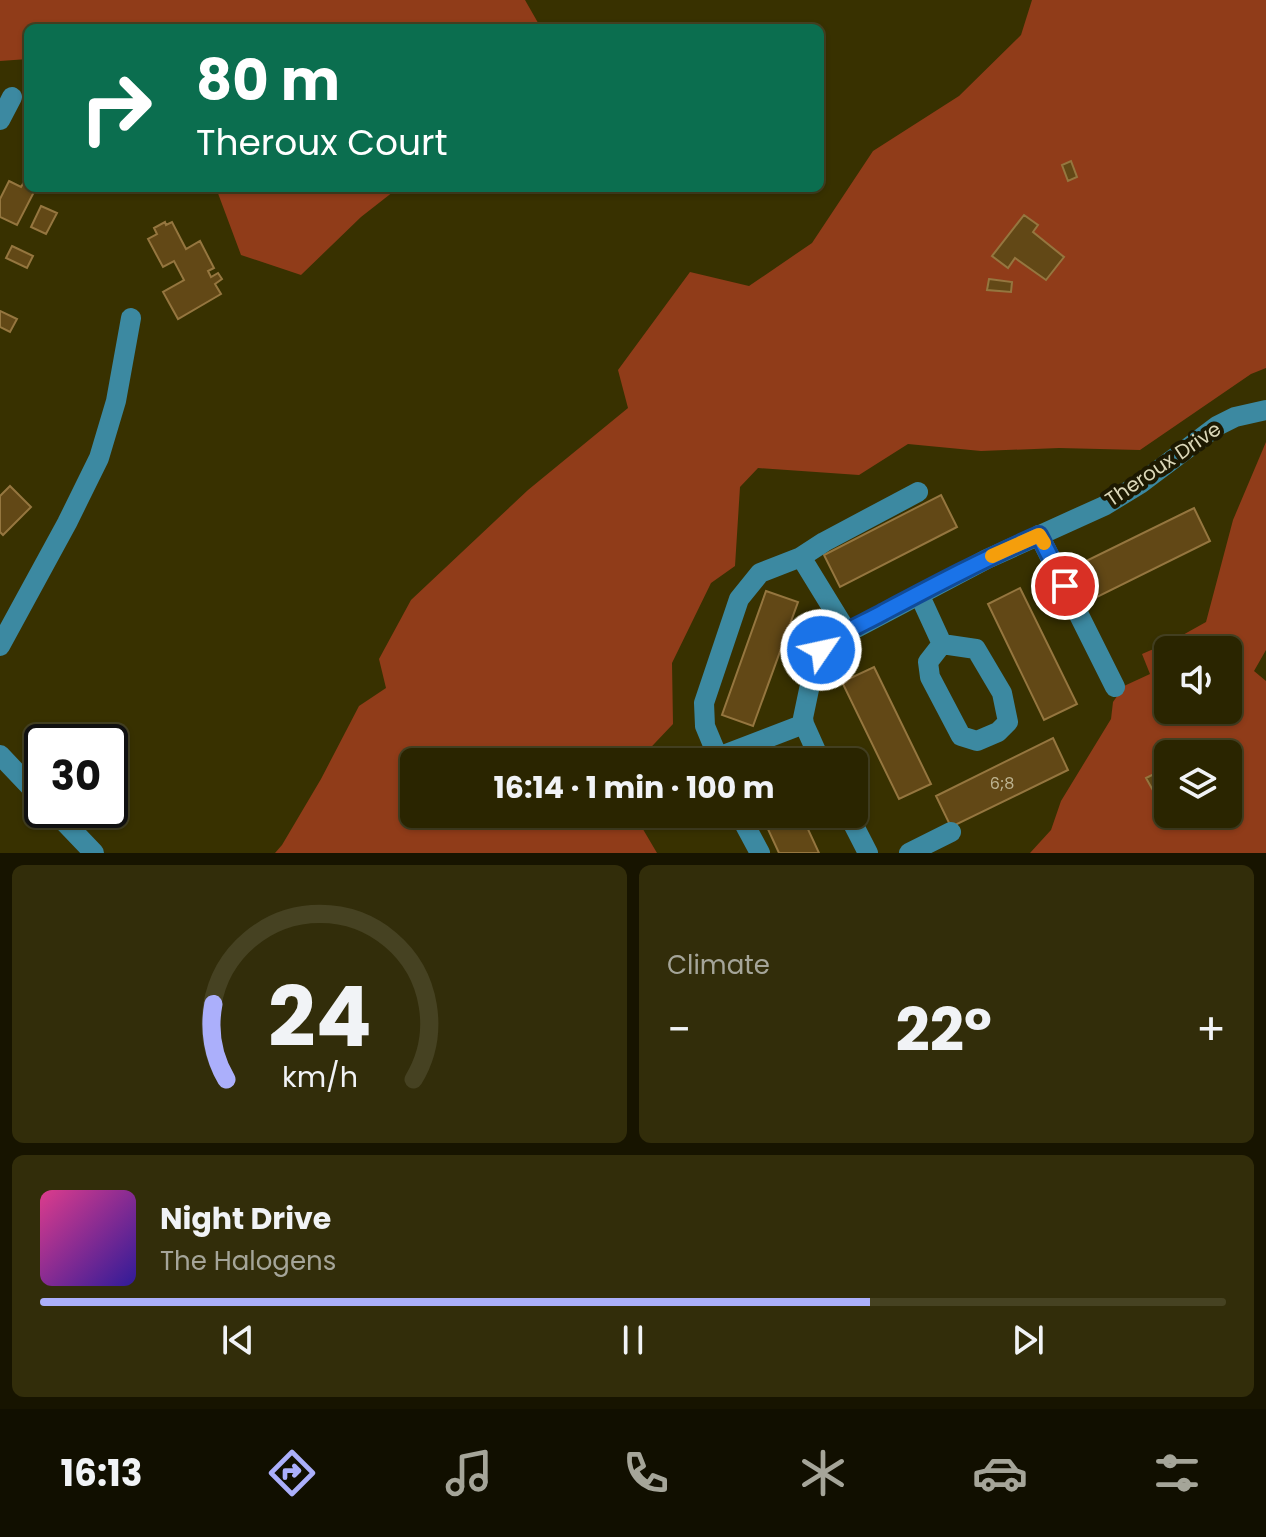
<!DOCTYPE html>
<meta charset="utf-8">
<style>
:root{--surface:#2a2500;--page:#322d0a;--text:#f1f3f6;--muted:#a5a599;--line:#464222;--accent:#abaffb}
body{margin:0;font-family:Poppins,sans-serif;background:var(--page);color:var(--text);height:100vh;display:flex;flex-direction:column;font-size:30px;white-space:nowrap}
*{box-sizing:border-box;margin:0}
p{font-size:26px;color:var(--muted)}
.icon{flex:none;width:44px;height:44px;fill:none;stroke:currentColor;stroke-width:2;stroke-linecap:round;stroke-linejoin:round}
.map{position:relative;height:853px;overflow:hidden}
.drawer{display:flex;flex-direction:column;gap:12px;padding:12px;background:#171400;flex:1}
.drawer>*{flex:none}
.banner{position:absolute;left:24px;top:24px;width:800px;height:168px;border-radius:12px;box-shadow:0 2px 6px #0004,0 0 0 2px var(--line);background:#0b6e4f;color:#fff;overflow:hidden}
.tools{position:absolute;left:1154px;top:636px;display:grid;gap:16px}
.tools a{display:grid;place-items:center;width:88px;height:88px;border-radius:12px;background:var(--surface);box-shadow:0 2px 6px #0004,0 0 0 2px var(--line);font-size:40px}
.speed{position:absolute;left:24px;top:724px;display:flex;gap:16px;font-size:40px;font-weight:700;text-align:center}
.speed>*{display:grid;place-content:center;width:104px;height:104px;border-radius:50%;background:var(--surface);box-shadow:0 2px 6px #0004,0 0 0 2px var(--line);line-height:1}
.speed .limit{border:4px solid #111;border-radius:12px;background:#fff;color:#111}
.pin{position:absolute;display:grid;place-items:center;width:68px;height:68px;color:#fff;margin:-34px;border:4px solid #fff;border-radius:50%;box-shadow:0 2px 8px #0007}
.me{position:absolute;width:88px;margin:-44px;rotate:56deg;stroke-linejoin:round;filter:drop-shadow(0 0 6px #0008)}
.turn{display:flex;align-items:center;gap:28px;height:168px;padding:0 40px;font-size:36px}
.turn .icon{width:104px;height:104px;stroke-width:2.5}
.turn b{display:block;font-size:56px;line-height:68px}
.big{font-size:60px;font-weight:700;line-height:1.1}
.drawer .card{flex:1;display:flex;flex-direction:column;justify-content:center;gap:12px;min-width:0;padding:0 28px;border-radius:12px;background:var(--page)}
.drawer .dial{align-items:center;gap:0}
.dial svg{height:208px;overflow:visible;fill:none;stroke:var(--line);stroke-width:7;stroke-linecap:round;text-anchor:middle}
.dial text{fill:var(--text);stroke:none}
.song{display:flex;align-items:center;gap:24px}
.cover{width:96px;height:96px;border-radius:12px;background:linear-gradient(135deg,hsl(330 70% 55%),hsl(250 70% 35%))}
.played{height:8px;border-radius:4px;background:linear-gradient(90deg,var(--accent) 70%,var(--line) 70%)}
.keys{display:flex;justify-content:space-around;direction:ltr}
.heat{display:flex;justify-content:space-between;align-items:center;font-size:44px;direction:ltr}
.drawer .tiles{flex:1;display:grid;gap:12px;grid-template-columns:1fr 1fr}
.card:last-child{grid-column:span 2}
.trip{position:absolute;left:400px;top:748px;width:468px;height:80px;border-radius:12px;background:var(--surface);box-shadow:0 2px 6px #0004,0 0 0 2px var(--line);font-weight:700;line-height:80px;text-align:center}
.menu{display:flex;height:128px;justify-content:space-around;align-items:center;background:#110f00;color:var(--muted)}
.menu .icon{width:56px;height:56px}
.menu .on{color:var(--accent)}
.menu b{font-size:36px;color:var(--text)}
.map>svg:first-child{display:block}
</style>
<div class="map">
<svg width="1266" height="853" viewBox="0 0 1266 853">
<rect width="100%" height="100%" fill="#383100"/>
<path fill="#903c19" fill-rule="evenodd" d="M0 0H525L541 28H28V59L0 61Z
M1032 0H1266V368L1251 374 1140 450 1059 448 981 451 908 444 859 475 758 468 740 487 735 566 711 583 672 663 673 724 637 762H414V814H634L657 853H275L282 845 321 779 359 706 386 688 379 659 411 600 528 490 628 408 618 370 690 272 749 286 812 243 873 151 959 96 1021 35Z
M216 188H398L361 217 301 275 241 255Z
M1266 442V650L1254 671 1266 681V853H1030L1051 830 1061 801 1111 719 1113 702 1124 686 1150 674 1142 654 1172 641 1206 622 1233 520ZM1168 650H1228V710H1168ZM1168 754H1228V814H1168Z"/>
<path fill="#624816" stroke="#95763f" stroke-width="2" d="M1071 161 1077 177 1068 181 1062 165Z
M9 181 21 187 24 182 28 184V188H36L17 225 0 217V199Z
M41 206 57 213 46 234 31 227Z
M1024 215 1038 225 1033 232 1064 257 1046 280 1015 258 1008 268 992 256Z
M165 222 166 225 172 222 186 249 200 241 214 268 208 271 211 277 218 273 222 279 215 284 221 294 178 319 163 292 184 280 174 261 163 267 148 239 157 234 154 228Z
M12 246 33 256 27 268 6 258Z
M989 279 1012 282 1011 292 987 290Z
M0 311 17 319 10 332 0 327Z
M10 486 31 507 3 535 0 532V496Z
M941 495 957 527 840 587 824 555Z
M1194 508 1210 541 1093 599 1076 566Z
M1020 588 1077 704 1044 720 988 604Z
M766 591 798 602 753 726 722 715Z
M874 667 931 784 899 799 842 682Z
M1053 738 1068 770 951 827 936 796Z
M1162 770 1168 782V787L1155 794 1146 778Z
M761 814H801L819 853H779Z"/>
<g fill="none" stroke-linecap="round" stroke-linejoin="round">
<path stroke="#3c89a1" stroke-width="20" d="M0 120 12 97
M1039 535 1115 687
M801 557 824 542 918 492
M919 594 942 644 928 662 930 677 961 736 977 741 998 732 1008 722 1002 693 976 649 942 644
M0 646 67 523 99 458 116 401 131 318
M0 755 42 799
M718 757 804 724
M720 762 705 726 704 703 739 599 760 573 801 557 847 632
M821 762 804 724 803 718 815 661 828 643 987 559 1104 506 1140 484 1217 426 1235 417 1266 410
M53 810 94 853
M739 814 760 853
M848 814 868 853
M909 853 951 832"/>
</g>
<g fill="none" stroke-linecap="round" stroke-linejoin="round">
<g stroke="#114b97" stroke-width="20">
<path id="route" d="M821 650C838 633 863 624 884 612 935 585 986 558 1039 535L1065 586"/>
</g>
<use href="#route" stroke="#1a73e8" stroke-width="14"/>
<path stroke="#f59e0b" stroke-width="14" d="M992 556 1039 535 1044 543"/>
</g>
<g text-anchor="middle" stroke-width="8" stroke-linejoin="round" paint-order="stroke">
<g font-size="16" fill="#bdb390">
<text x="1002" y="789">6;8</text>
</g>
<g font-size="20" fill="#dbd7b8" stroke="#1d1901">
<text transform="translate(1163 464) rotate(-34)" y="7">Theroux Drive</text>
</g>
</g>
</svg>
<div class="tools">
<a><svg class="icon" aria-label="sound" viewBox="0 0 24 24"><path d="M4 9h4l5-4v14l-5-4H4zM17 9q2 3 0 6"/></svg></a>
<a><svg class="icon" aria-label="layers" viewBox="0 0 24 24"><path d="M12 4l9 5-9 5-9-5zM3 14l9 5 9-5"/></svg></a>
</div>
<div class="speed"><div class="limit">30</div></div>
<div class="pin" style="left:1065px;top:586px;background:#d93025"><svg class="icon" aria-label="arrive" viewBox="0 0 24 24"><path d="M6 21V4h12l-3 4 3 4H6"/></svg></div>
<svg class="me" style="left:821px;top:650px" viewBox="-20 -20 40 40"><circle r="17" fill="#1a73e8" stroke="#fff" stroke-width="3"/><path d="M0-11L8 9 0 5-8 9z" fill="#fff"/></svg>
<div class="trip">16:14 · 1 min · 100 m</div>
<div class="banner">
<div class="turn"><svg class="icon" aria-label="right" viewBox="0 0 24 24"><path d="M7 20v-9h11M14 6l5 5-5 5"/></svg><div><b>80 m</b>Theroux Court</div></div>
</div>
</div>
<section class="drawer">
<div class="tiles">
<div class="card dial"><svg viewBox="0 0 100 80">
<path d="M14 69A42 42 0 1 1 86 69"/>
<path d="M14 69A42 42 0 0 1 9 40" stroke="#abaffb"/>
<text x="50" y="56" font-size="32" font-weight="700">24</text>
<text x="50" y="72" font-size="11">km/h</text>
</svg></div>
<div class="card"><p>Climate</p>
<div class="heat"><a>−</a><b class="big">22°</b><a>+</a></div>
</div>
<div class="card">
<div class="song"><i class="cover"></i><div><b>Night Drive</b><p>The Halogens</p></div></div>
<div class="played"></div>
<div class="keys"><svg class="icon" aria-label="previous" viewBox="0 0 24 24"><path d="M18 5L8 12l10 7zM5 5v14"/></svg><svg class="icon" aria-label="pause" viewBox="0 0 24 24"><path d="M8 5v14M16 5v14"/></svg><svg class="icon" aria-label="next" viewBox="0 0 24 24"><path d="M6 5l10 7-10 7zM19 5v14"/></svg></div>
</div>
</div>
</section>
<nav class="menu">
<b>16:13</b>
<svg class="icon on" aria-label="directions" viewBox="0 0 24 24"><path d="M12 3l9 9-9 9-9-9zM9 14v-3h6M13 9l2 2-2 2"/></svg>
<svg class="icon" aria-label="music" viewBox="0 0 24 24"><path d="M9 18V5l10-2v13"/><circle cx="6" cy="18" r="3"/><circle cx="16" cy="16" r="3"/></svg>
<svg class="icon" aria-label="phone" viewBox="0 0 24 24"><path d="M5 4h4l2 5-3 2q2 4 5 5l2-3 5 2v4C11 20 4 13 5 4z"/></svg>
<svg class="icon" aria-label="climate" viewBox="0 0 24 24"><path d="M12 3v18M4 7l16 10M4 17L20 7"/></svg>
<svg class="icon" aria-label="car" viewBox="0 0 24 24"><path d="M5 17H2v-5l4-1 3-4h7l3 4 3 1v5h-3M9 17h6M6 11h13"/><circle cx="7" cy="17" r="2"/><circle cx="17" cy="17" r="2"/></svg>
<svg class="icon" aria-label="filters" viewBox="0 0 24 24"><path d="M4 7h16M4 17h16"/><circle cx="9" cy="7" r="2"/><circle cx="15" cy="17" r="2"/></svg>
</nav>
